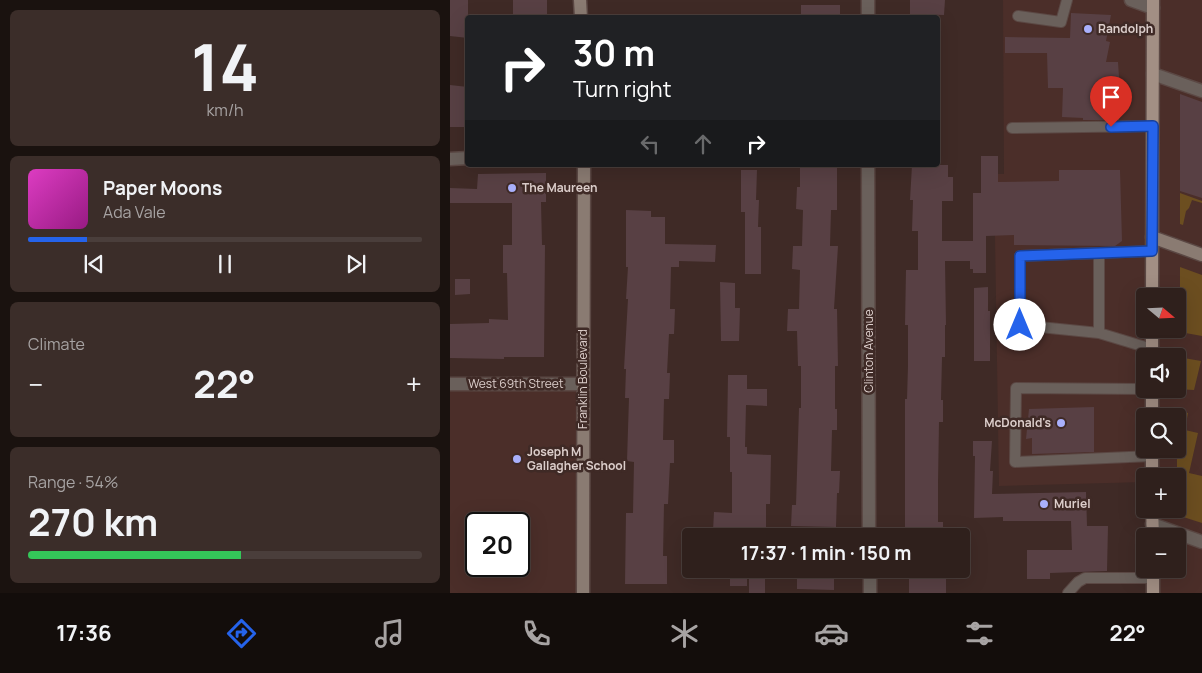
<!DOCTYPE html>
<meta charset="utf-8">
<style>
:root{--surface:#2f201c;--page:#3b2d29;--text:#f1f3f6;--muted:#a7a3a3;--line:#4a3e3b;--accent:#2563eb}
body{margin:0;font-family:Manrope,sans-serif;background:var(--page);color:var(--text);height:100vh;display:flex;flex-direction:column;font-size:19px;white-space:nowrap}
*{box-sizing:border-box;margin:0}
p{font-size:16px;color:var(--muted)}
.icon{flex:none;width:28px;height:28px;fill:none;stroke:currentColor;stroke-width:2;stroke-linecap:round;stroke-linejoin:round}
.map{position:relative;flex:1;overflow:hidden}
.sheet{display:flex;flex-direction:column;gap:10px;padding:10px;background:#1a120f;width:450px}
.sheet>*{flex:none}
.top-card{position:absolute;left:15px;top:15px;width:475px;height:152px;border-radius:5px;box-shadow:0 5px 20px #0002,0 0 0 1px var(--line);background:#202124;color:#fff;overflow:hidden}
.needle{width:32px;rotate:109deg}
.fabs{position:absolute;left:686px;top:288px;display:grid;gap:10px}
.fabs a{display:grid;place-items:center;width:50px;height:50px;border-radius:5px;background:var(--surface);box-shadow:0 5px 20px #0002,0 0 0 1px var(--line);font-size:25px}
.speed{position:absolute;left:15px;top:512px;display:flex;gap:10px;font-size:25px;font-weight:700;text-align:center}
.speed>*{display:grid;place-content:center;width:65px;height:65px;border-radius:50%;background:var(--surface);box-shadow:0 5px 20px #0002,0 0 0 1px var(--line);line-height:1}
.speed .limit{border:2px solid #111;border-radius:8px;background:#fff;color:#111}
.pin{position:absolute;display:grid;place-items:center;width:42px;height:42px;color:#fff;margin:-51px -21px;border-radius:50% 50% 50% 0;rotate:-45deg;box-shadow:0 0 5px #0007}
.pin .icon{rotate:45deg}
.me{position:absolute;width:55px;margin:-28px;rotate:0deg;stroke-linejoin:round;filter:drop-shadow(0 0 4px #0008)}
.turn{display:flex;align-items:center;gap:18px;height:105px;padding:0 25px;font-size:22px}
.turn .icon{width:65px;height:65px;stroke-width:2.5}
.turn b{display:block;font-size:35px;line-height:42px}
.lanes{display:flex;align-items:center;height:48px;padding:0 25px;background:#0003;justify-content:center;gap:25px;direction:ltr}
.lanes .off{opacity:.35}
.big{font-size:38px;font-weight:700;line-height:1.1}
.sheet .tile{flex:1;display:flex;flex-direction:column;justify-content:center;gap:8px;min-width:0;padding:0 18px;border-radius:8px;background:var(--page)}
.sheet .dial{align-items:center;gap:0}
.dial b{font-size:65px;line-height:1}
.song{display:flex;align-items:center;gap:15px}
.cover{width:60px;height:60px;border-radius:8px;background:linear-gradient(135deg,hsl(310 70% 55%),hsl(310 70% 35%))}
.played{height:5px;border-radius:2px;background:linear-gradient(90deg,var(--accent) 15%,var(--line) 15%)}
.keys{display:flex;justify-content:space-around;direction:ltr}
.heat{display:flex;justify-content:space-between;align-items:center;font-size:28px;direction:ltr}
.charge{height:8px;border-radius:4px;background:linear-gradient(90deg,#34c759 54%,var(--line) 0)}
.trip{position:absolute;left:232px;top:528px;width:288px;height:50px;border-radius:5px;background:var(--surface);box-shadow:0 5px 20px #0002,0 0 0 1px var(--line);font-weight:700;line-height:50px;text-align:center}
.menu{display:flex;height:80px;justify-content:space-around;align-items:center;background:#130d0b;color:var(--muted)}
.menu .icon{width:35px;height:35px}
.menu .on{color:var(--accent)}
.menu b{font-size:22px;color:var(--text)}
main{display:flex;flex:1;min-height:0}
.map>svg:first-child{display:block}
</style>
<main>
<section class="sheet">
<div class="tile dial"><b>14</b><p>km/h</p></div>
<div class="tile">
<div class="song"><i class="cover"></i><div><b>Paper Moons</b><p>Ada Vale</p></div></div>
<div class="played"></div>
<div class="keys"><svg class="icon" aria-label="previous" viewBox="0 0 24 24"><path d="M18 5L8 12l10 7zM5 5v14"/></svg><svg class="icon" aria-label="pause" viewBox="0 0 24 24"><path d="M8 5v14M16 5v14"/></svg><svg class="icon" aria-label="next" viewBox="0 0 24 24"><path d="M6 5l10 7-10 7zM19 5v14"/></svg></div>
</div>
<div class="tile"><p>Climate</p>
<div class="heat"><a>−</a><b class="big">22°</b><a>+</a></div>
</div>
<div class="tile"><p>Range · 54%</p><b class="big">270 km</b><div class="charge"></div></div>
</section>
<div class="map">
<svg width="752" height="593" viewBox="0 0 752 593">
<rect width="100%" height="100%" fill="#3f2a26"/>
<path fill="#4b2e29" fill-rule="evenodd" d="M553 0H752V593H703V569H728V536H703L702 509H728V476H695V482L549 486 544 174H554ZM695 296H728V329H695ZM695 356H728V389H695ZM695 416H728V449H695Z
M0 384H133V593H0ZM26 524H69V566H26Z"/>
<path fill="#6c4e20" d="M730 193 752 201V203L742 200 739 208 736 211 733 225 730 224Z
M730 267 752 275V336L730 332Z
M728 357 751 361 744 390 727 389Z
M727 410 738 413 735 430 748 433 739 473 752 476V523L727 515Z"/>
<path fill="#584044" d="M0 0H18V38L0 36Z
M63 0H97V18H63Z
M460 0H495L494 15 460 14Z
M351 5H390V18H351Z
M621 13 661 15 656 41 660 42 656 62H668L670 92 669 120H633V118L612 117 613 88H598L597 53H555V37L620 38Z
M0 85 18 87V127H0Z
M730 94 752 102V198L730 191Z
M531 156H548V182L609 181V170H670L672 241 665 246 564 245V235L536 236V273H523V269H520V261H495L496 325H495V357H492L491 400H493V422H489L488 483V522H493V536H455V399H457L458 366V325H455L456 270H468V231H462L463 200H460L462 165H498V177H503V201H492V241H523V193H531Z
M350 165H387V210H381L380 246H388L384 309H387L388 366H385V409H387V430H382L381 471H390L389 493H387L386 527 341 526 342 505H346L349 408H351V366H348L347 331H337L338 309H349L350 270 342 269 343 246H352L353 210 346 209 347 187H350Z
M291 170H307L306 200H309L308 227H311V274H295V212H291Z
M96 173V202H91L92 245H95L94 357H54V359L0 358V324L39 323V319L58 320 57 273H53V245H62V203H0V188L27 189 28 174Z
M176 210 201 211V217H215V244L266 245 265 262 229 261V267H221L220 309H225L224 334H219L217 373H220L219 399H214L213 440H224V463H220L218 504H214L213 556H217V584H175L176 513H183L184 462 177 461 179 398H175L176 369H174L178 299H176L178 267H176Z
M5 279H20V294L5 295Z
M270 282 285 283V308H290L289 341H271Z
M538 287V311H540V361H524V288Z
M278 375H297V389H317V406L296 405 295 447H297V454L321 455 320 504H316V533L263 531 264 512 282 513V472H280V437H277Z
M644 407V452L582 454V438L576 439 579 409Z
M523 441H542L540 471H543L542 494 636 492 637 526H658L657 571 600 573V579H577V550H622L621 521H553V517L524 518 525 456H523Z
M280 569H297V586H280Z
M347 569H384V590L347 589Z
M459 569H496V593H459Z
M299 577H315V593H299Z"/>
<g fill="none" stroke-linecap="round" stroke-linejoin="round">
<g stroke="#5b4844" stroke-width="12">
<path id="lane" d="M568 16 611 22 617 0
M562 128 703 126
M649 253V333L570 325V256C614 254 658 253 702 251
M649 333 702 349
M695 389 566 388 565 462 702 456
M618 593 628 582 635 578H703"/>
</g>
<g stroke="#5b4844" stroke-width="15">
<path id="street" d="M418 0V18
M681 0 703 8
M703 74 752 91
M0 159 18 158
M418 165 419 536
M0 384H133
M702 524 752 542
M420 569V593"/>
</g>
<g stroke="#5b4844" stroke-width="15">
<path id="secondary" d="M130 0 131 18
M702 237 752 255
M133 593 134 165"/>
</g>
<g stroke="#5b4844" stroke-width="15">
<path id="primary" d="M702 296 703 0
M702 329V356
M702 389V416
M702 449V476
M702 509 703 536
M703 569V593"/>
</g>
<use href="#lane" stroke="#6a605b" stroke-width="10"/>
<use href="#street" stroke="#6a605b" stroke-width="12"/>
<use href="#secondary" stroke="#8a7b72" stroke-width="12"/>
<use href="#primary" stroke="#a28f84" stroke-width="12"/>
</g>
<g fill="none" stroke-linecap="round" stroke-linejoin="round">
<g stroke="#184099" stroke-width="12">
<path id="route" d="M570 325V256L702 251 703 126 661 127"/>
</g>
<use href="#route" stroke="#2563eb" stroke-width="9"/>
</g>
<g fill="#a9b0fc" stroke="#3f2a26" stroke-width="2">
<circle cx="638" cy="29" r="5"/>
<circle cx="62" cy="188" r="5"/>
<circle cx="611" cy="423" r="5"/>
<circle cx="67" cy="459" r="5"/>
<circle cx="594" cy="504" r="5"/>
</g>
<g text-anchor="middle" stroke-width="5" stroke-linejoin="round" paint-order="stroke">
<g font-size="12" font-weight="bold" fill="#dccecb" stroke="#3f2a26" text-anchor="start">
<text x="648" y="33">Randolph</text>
<text x="72" y="192">The Maureen</text>
<text x="601" y="427" text-anchor="end">McDonald's</text>
<text x="77" y="456">Joseph M<tspan x="77" dy="14">Gallagher School</tspan></text>
<text x="604" y="508">Muriel</text>
</g>
<g font-size="12" fill="#dccecb" stroke="#3f2a26">
<text transform="translate(419 351) rotate(-90)" y="4">Clinton Avenue</text>
<text transform="translate(133 379) rotate(-90)" y="4">Franklin Boulevard</text>
<text x="66" y="388">West 69th Street</text>
</g>
</g>
</svg>
<div class="fabs">
<a><svg class="needle" viewBox="-14 -14 28 28"><path d="M0-13l5 13h-10z" fill="#e53935"/><path d="M0 13l5-13h-10z" fill="#a7a3a3"/></svg></a>
<a><svg class="icon" aria-label="sound" viewBox="0 0 24 24"><path d="M4 9h4l5-4v14l-5-4H4zM17 9q2 3 0 6"/></svg></a>
<a><svg class="icon" aria-label="search" viewBox="0 0 24 24"><circle cx="10" cy="10" r="6"/><path d="M15 15l6 6"/></svg></a>
<a>+</a>
<a>−</a>
</div>
<div class="speed"><div class="limit">20</div></div>
<div class="pin" style="left:661px;top:127px;background:#d93025"><svg class="icon" aria-label="arrive" viewBox="0 0 24 24"><path d="M6 21V4h12l-3 4 3 4H6"/></svg></div>
<svg class="me" style="left:570px;top:325px" viewBox="-20 -20 40 40"><circle r="19" fill="#fff"/><path d="M0-13L10 11 0 6-10 11z" fill="#2563eb"/></svg>
<div class="trip">17:37 · 1 min · 150 m</div>
<div class="top-card">
<div class="turn"><svg class="icon" aria-label="right" viewBox="0 0 24 24"><path d="M7 20v-9h11M14 6l5 5-5 5"/></svg><div><b>30 m</b>Turn right</div></div>
<div class="lanes"><svg class="icon off" aria-label="left" viewBox="0 0 24 24"><path d="M17 20v-9H6M10 6l-5 5 5 5"/></svg><svg class="icon off" aria-label="ahead" viewBox="0 0 24 24"><path d="M12 20V5M6 11l6-6 6 6"/></svg><svg class="icon" aria-label="right" viewBox="0 0 24 24"><path d="M7 20v-9h11M14 6l5 5-5 5"/></svg></div>
</div>
</div>
</main>
<nav class="menu">
<b>17:36</b>
<svg class="icon on" aria-label="directions" viewBox="0 0 24 24"><path d="M12 3l9 9-9 9-9-9zM9 14v-3h6M13 9l2 2-2 2"/></svg>
<svg class="icon" aria-label="music" viewBox="0 0 24 24"><path d="M9 18V5l10-2v13"/><circle cx="6" cy="18" r="3"/><circle cx="16" cy="16" r="3"/></svg>
<svg class="icon" aria-label="phone" viewBox="0 0 24 24"><path d="M5 4h4l2 5-3 2q2 4 5 5l2-3 5 2v4C11 20 4 13 5 4z"/></svg>
<svg class="icon" aria-label="climate" viewBox="0 0 24 24"><path d="M12 3v18M4 7l16 10M4 17L20 7"/></svg>
<svg class="icon" aria-label="car" viewBox="0 0 24 24"><path d="M5 17H2v-5l4-1 3-4h7l3 4 3 1v5h-3M9 17h6M6 11h13"/><circle cx="7" cy="17" r="2"/><circle cx="17" cy="17" r="2"/></svg>
<svg class="icon" aria-label="filters" viewBox="0 0 24 24"><path d="M4 7h16M4 17h16"/><circle cx="9" cy="7" r="2"/><circle cx="15" cy="17" r="2"/></svg>
<b>22°</b>
</nav>
